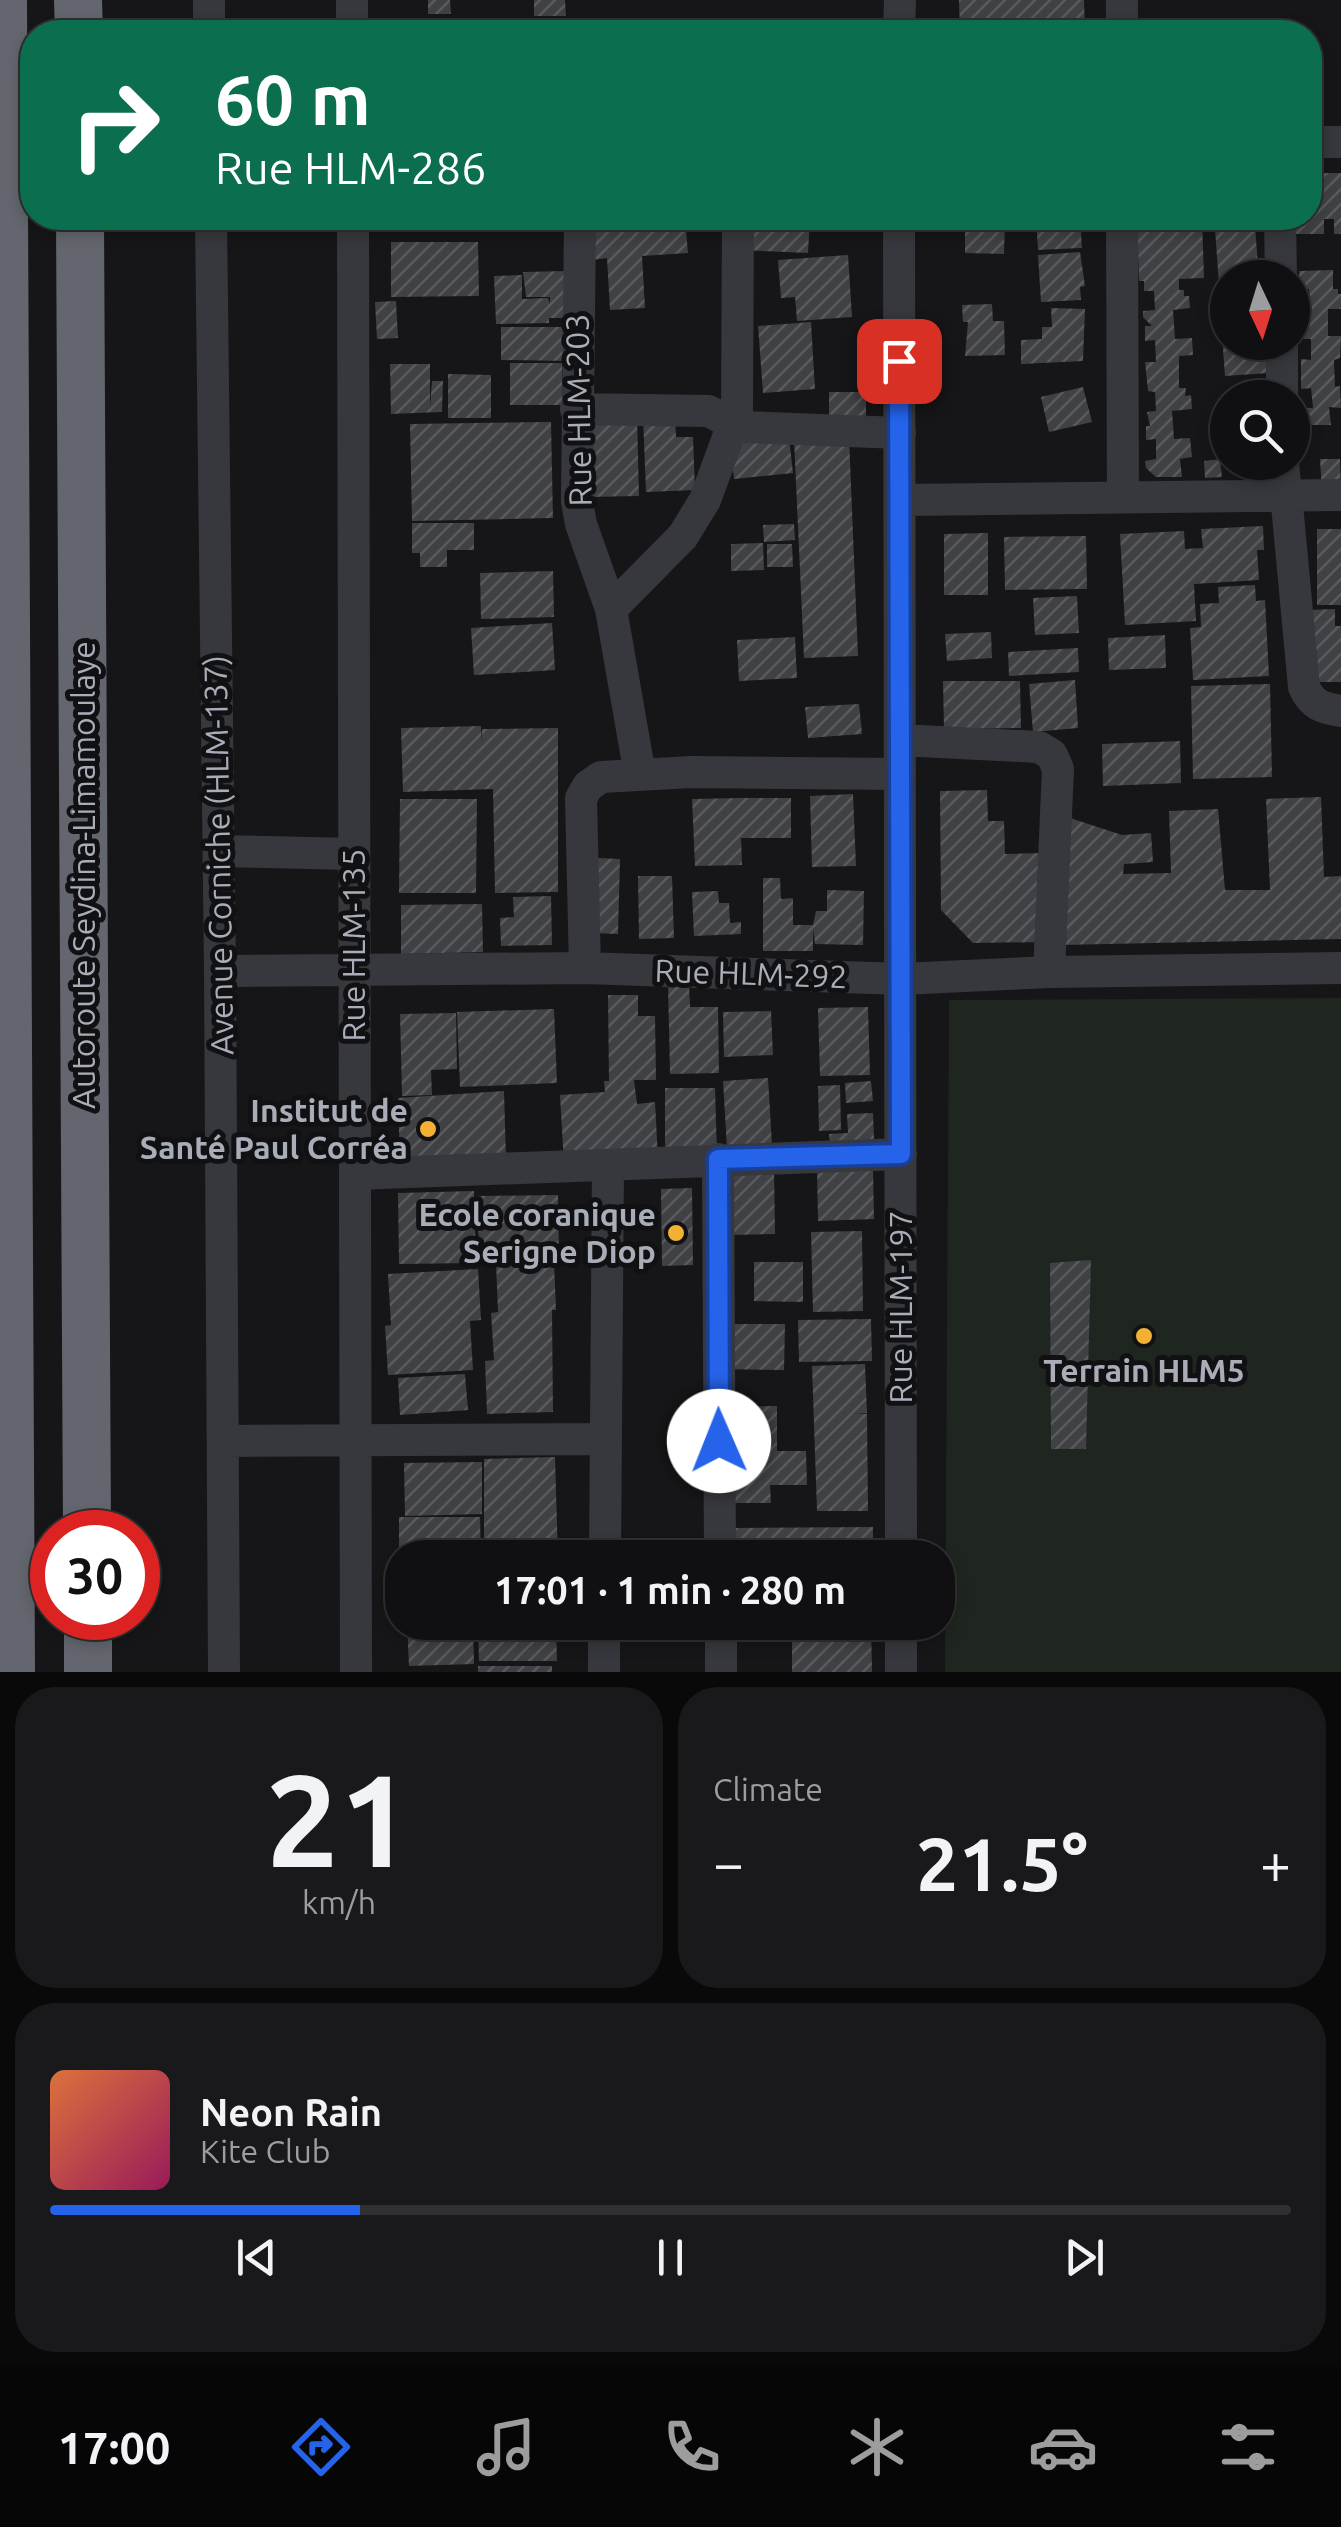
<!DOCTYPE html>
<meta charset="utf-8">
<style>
:root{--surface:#101012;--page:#19191b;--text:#f1f3f6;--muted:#9c9d9f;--line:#303032;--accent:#2563eb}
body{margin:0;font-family:Ubuntu,sans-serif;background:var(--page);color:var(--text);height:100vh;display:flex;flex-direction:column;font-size:38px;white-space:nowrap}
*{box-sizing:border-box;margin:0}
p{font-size:32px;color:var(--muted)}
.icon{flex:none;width:55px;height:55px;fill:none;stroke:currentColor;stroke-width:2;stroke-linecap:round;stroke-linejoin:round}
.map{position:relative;height:1672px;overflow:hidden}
.details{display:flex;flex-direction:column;gap:15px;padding:15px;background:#09090a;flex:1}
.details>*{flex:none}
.banner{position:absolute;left:20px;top:20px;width:1302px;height:210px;border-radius:40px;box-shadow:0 5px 15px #0003,0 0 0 2px var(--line);background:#0b6e4f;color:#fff;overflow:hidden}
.needle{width:65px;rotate:176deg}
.fabs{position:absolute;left:1210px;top:260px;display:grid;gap:20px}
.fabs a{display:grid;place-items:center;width:100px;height:100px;border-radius:50%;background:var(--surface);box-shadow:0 5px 15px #0003,0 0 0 2px var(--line);font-size:50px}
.speed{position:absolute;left:30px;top:1510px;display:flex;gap:20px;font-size:50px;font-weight:700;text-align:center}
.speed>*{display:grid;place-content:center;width:130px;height:130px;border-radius:50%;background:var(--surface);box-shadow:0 5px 15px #0003,0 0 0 2px var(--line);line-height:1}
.speed .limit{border:15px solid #d22;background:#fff;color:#111}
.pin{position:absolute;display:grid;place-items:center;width:85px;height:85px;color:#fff;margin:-42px;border-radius:20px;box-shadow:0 5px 15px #0006}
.me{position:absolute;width:110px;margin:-55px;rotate:359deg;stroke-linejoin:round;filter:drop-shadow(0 0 8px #0008)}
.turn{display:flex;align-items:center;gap:35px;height:210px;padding:0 30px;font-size:45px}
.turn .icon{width:130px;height:130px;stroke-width:2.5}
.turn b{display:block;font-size:70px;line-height:85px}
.big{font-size:75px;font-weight:600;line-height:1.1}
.details .widget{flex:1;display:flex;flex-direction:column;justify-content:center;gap:15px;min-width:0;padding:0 35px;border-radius:40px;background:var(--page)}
.details .dial{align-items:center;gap:0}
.dial b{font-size:130px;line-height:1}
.song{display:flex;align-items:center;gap:30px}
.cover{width:120px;height:120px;border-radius:15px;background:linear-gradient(135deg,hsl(20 70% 55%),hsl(330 70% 35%))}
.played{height:10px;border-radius:5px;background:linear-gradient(90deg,var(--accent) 25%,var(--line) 25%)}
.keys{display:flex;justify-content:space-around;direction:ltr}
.heat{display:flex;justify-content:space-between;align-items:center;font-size:55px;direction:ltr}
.details .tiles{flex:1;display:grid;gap:15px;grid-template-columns:1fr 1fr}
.widget:last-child{grid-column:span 2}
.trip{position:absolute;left:385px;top:1540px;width:570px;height:100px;border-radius:40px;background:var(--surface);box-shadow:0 5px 15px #0003,0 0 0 2px var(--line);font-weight:600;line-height:100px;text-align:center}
.dock{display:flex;height:160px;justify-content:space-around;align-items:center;background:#060607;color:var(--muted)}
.dock .icon{width:70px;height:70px}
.dock .on{color:var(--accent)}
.dock b{font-size:45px;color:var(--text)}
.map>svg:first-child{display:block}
</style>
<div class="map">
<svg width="1341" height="1672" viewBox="0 0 1341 1672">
<defs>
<pattern id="building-hatch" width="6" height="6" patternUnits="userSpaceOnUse" patternTransform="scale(2.5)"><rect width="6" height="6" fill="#404145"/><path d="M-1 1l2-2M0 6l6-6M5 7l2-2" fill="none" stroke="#595a5e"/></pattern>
</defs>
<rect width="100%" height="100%" fill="#161618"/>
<path fill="#1e261f" d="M1341 998V1672H945L949 1000Z"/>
<path fill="url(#building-hatch)" d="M428 0H450L451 14H428Z
M534 0H565L566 16H534Z
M959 0H1084L1085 32H960Z
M1310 173H1341V234H1334V219H1324V234H1294V218H1310Z
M390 218H491V226L390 227Z
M589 218H685L688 253 642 256 645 308 610 310 607 258 592 260Z
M743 218H810L808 253 741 250Z
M965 218H1005L1004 254 965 253Z
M1036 218H1080L1082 248 1038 250Z
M1137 218H1202L1204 278 1179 279V290H1184V296H1189L1190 308 1173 310 1175 339 1192 338 1193 355 1179 356V388H1186L1185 396 1191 395 1192 409 1172 411 1174 439 1190 438 1192 457 1180 459 1182 477H1156L1146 468 1145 461 1156 459V439L1146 440V426H1150L1147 412 1156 411 1155 392 1148 391 1145 362H1156L1155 340 1145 341V326H1152L1143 317V311L1155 310 1154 291H1144V281H1139Z
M1255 226 1259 278H1228V285H1219L1215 229Z
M391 242H478L479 296 391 297Z
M1080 252 1085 286 1080 287 1081 300 1041 302 1038 255Z
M848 255 852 317 797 321 795 297 781 298 778 260Z
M1333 270V289H1338V294H1341V309H1328V336H1341L1340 358 1334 360 1335 387 1340 386 1341 408 1329 407 1331 425H1306L1305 408H1313L1311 388 1301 389V359L1311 360V339H1301V308H1310L1309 289H1300L1299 271Z
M567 271V318H549V323L496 324 494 276 522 275V299L548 298 550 304V297H526L523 272Z
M1228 293V342H1267L1269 373 1225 376 1219 294Z
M396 301 398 338 377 339 375 302Z
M992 304 993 321H1004L1005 355 965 356 968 322H963L962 305Z
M1051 308 1085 309 1083 361 1021 364V340L1042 339V327H1052Z
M811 322 815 389 763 393 758 326Z
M501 327H568V361L501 360Z
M510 363H562V405H510Z
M390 364H430V407L432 381H443L442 412 391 414Z
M448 374 491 375V418H448Z
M1083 387 1092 422 1049 432 1041 397Z
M829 392H866V425L829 426Z
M675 415 676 437H693L695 490 646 492 643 416Z
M637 416 639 496 587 497 583 418Z
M551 422 553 518 412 521 410 424Z
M849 437 858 656 804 658 794 439Z
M789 438 793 473 734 479 730 444Z
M1220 459 1222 477 1205 478 1204 461Z
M1320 459H1340L1341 491H1322Z
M412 523H474V550H447V567H420V553H412Z
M794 524 795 540 764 542 763 525Z
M1263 526 1264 550H1257L1259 580 1194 584 1196 621 1125 625 1120 534 1184 531 1185 549 1203 548 1201 529Z
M1317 529H1341V605H1317Z
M988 533V595H944V534Z
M1086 536 1087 589 1005 590 1004 537Z
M763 543 764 570 731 571V544Z
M767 544H792L793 567H767Z
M553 571 554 617 481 619 480 573Z
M1255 585 1256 601 1265 600 1269 676 1193 680 1190 628 1201 627 1200 604 1219 603 1218 587Z
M1077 596 1079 633 1035 635 1033 598Z
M1335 609V626H1341V682H1312L1309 610Z
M552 623 555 670 474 675 471 628Z
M991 632 992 658 947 661 945 634Z
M1165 635 1166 668 1109 670 1108 638Z
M795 637 797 678 739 681 737 640Z
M1078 648 1079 672 1009 676 1008 652Z
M1075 680 1078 728 1033 732 1029 684Z
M943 681H1020L1021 728 944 729Z
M1270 684 1272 777 1193 779 1191 686Z
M859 704 862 734 808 738 805 707Z
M481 726V742L482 729 558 728V892L495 893 493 789 403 792 401 728Z
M1180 741 1181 783 1103 786 1102 744Z
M987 790 988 821H1004L1005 854 1041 853 1044 942 973 943 941 910 940 791Z
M853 794 856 866 812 867 810 796Z
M1321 797 1324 877 1341 876V939L1061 945 1064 816 1122 835 1151 833 1153 862 1124 864 1123 874 1171 873 1169 811 1218 809 1225 890H1270L1266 799Z
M739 798H791V838H741L742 865 695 866 692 799Z
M400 799H477L476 893H399Z
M596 858 620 859 618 934 594 933Z
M638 876H672L674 938 639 939Z
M763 878H780L781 899 793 898V925H813L816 911H827V890L864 891 863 945 815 944 813 928V951H763Z
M718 891 719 903H729L730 923 741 922V934L694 936 692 892Z
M551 896 552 945 501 946 500 918 514 917 513 897Z
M482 904 483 952 401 954V905Z
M668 984H689L690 1007H718L719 1073 670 1074Z
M608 995H638V1016H655L656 1080H634L637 1104 655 1102 658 1159 564 1164 560 1095 605 1092 604 1081H609Z
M868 1007 870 1075 820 1076 818 1008Z
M554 1009 557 1083 460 1087 457 1012Z
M771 1011 773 1055 724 1057 723 1012Z
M456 1013 457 1069 431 1070 432 1095 402 1096 400 1014Z
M768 1078 772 1145 727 1148 723 1081Z
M871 1081 873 1101 846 1103 845 1083Z
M840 1085 841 1130 819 1131 818 1086Z
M665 1088H715L717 1155 665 1157Z
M504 1091 506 1159 400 1163 398 1098Z
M873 1113 874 1139 830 1146 829 1134 848 1133 847 1114Z
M774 1165 775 1234 732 1235 731 1166Z
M873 1169 874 1219 818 1221 817 1170Z
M692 1188 693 1265 662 1266 661 1189Z
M474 1191 476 1263 399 1264 398 1193Z
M558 1195 559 1262H554L556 1310H552L553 1412 487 1414 485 1361 494 1360 491 1313 498 1312 496 1263H479L478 1196Z
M862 1231 863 1311 813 1312 811 1232Z
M1091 1260 1086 1449H1051L1050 1263Z
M754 1262H803V1302L754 1301Z
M478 1269 481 1320 470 1321 473 1370 388 1375 385 1326 391 1325 388 1274Z
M871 1319 872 1361 799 1362 798 1320Z
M720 1324H785L784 1370 719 1369Z
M865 1364 867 1413H856L867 1414 868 1511H817L812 1366Z
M465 1374 468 1410 400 1415 398 1378Z
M777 1406V1451H806L807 1485H770L771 1503H730L729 1407Z
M555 1457 558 1558H484V1459Z
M482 1462V1514L405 1516 404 1463Z
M399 1517H480L481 1558H399Z
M873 1527V1558H848V1552H834V1558H819V1554L795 1558 794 1544V1558H731L732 1528Z
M407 1622H473L474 1664 409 1666Z
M478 1622H556L557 1661H479Z
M816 1622H871L872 1672H792V1627H817Z
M478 1666H552V1672H478Z"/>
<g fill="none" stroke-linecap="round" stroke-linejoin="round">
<path stroke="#37383d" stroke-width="32" d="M209 0V32
M352 0V32
M899 32 900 0
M1122 32V0
M1310 142H1341
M211 218 220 971 224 1672
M353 218 356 1672
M580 218 577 502 581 524 611 609 640 775
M899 218 901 1558
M1122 218 1123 497
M1280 218 1281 278
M1282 342V398
M576 409 708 411C721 416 729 425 742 427L900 433
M1283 462 1304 687C1312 705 1322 708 1341 711
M900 500 1341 495
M611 609 683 536 705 500 737 413 738 218
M900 740 1039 747 1052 755 1058 769 1049 972
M219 851 354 854
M585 968 581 798 588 786 601 777 692 772 900 774
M220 971 585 968 901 979 1049 972 1341 968
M718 1159 720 1558
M355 1174 901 1154
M223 1441 606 1439
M605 1558 608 1165
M721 1622V1672
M901 1622V1672
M604 1672V1622"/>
<path stroke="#63666e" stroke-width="48" d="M3 0 11 1672
M78 0 79 32
M80 218 87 1532
M88 1618V1672"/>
</g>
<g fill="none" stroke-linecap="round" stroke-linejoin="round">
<g stroke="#184099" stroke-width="25">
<path id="route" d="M719 1441 718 1159 901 1154 899 361"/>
</g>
<use href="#route" stroke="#2563eb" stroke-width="18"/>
</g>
<g fill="#f2b134" stroke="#111113" stroke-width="4">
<circle cx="428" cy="1129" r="10"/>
<circle cx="676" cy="1233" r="10"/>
<circle cx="1144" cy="1336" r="10"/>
</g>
<g text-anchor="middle" stroke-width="10" stroke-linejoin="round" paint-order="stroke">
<g font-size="32" fill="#a8adb8" stroke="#111113">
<text transform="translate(579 410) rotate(-91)" y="11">Rue HLM-203</text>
<text transform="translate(219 855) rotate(-91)" y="11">Avenue Corniche (HLM-137)</text>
<text transform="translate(84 875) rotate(-90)" y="11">Autoroute Seydina-Limamoulaye</text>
<text transform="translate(354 945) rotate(-90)" y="11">Rue HLM-135</text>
<text transform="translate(751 974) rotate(2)" y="11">Rue HLM-292</text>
<text transform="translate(901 1307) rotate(-90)" y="11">Rue HLM-197</text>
</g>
<g font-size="32" font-weight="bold" fill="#a8adb8" stroke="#111113" text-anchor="end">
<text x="408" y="1122">Institut de<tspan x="408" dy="37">Santé Paul Corréa</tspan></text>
<text x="656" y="1226">Ecole coranique<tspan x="656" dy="37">Serigne Diop</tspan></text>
<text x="1144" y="1382" text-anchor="middle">Terrain HLM5</text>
</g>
</g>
</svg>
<div class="fabs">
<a><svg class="needle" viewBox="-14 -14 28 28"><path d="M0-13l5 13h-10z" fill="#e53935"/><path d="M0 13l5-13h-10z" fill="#9c9d9f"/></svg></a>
<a><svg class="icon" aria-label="search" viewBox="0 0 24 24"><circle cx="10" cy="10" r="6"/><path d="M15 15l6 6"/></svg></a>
</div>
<div class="speed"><div class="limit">30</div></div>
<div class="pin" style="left:899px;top:361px;background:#d93025"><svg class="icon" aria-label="arrive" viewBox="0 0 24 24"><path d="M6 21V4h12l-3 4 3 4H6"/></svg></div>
<svg class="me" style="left:719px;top:1441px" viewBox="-20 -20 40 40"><circle r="19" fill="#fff"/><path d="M0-13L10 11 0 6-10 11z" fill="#2563eb"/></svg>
<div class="trip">17:01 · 1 min · 280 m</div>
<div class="banner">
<div class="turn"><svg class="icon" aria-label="right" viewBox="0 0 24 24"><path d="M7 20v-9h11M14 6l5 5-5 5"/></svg><div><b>60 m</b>Rue HLM-286</div></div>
</div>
</div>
<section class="details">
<div class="tiles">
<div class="widget dial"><b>21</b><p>km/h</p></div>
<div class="widget"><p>Climate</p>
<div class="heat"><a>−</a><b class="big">21.5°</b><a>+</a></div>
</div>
<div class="widget">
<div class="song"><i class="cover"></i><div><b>Neon Rain</b><p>Kite Club</p></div></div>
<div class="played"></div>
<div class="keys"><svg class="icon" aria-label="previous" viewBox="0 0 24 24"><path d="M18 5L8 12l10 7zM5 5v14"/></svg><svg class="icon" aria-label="pause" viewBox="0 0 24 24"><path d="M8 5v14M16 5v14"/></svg><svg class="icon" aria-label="next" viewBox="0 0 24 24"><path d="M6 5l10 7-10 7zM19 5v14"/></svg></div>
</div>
</div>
</section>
<nav class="dock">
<b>17:00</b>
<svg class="icon on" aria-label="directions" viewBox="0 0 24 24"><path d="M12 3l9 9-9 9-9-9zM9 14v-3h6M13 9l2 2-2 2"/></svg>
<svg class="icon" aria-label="music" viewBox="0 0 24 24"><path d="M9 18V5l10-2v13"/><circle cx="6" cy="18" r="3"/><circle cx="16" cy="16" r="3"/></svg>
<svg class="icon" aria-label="phone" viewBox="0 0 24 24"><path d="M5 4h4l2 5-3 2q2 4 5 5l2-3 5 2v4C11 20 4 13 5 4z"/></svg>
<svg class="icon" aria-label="climate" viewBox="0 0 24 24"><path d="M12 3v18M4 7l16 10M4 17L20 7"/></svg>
<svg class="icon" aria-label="car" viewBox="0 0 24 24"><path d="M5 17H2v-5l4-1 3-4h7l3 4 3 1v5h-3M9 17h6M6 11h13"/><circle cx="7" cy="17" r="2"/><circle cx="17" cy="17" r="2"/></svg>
<svg class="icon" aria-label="filters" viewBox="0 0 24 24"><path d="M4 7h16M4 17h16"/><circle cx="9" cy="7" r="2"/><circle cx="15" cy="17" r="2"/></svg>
</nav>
